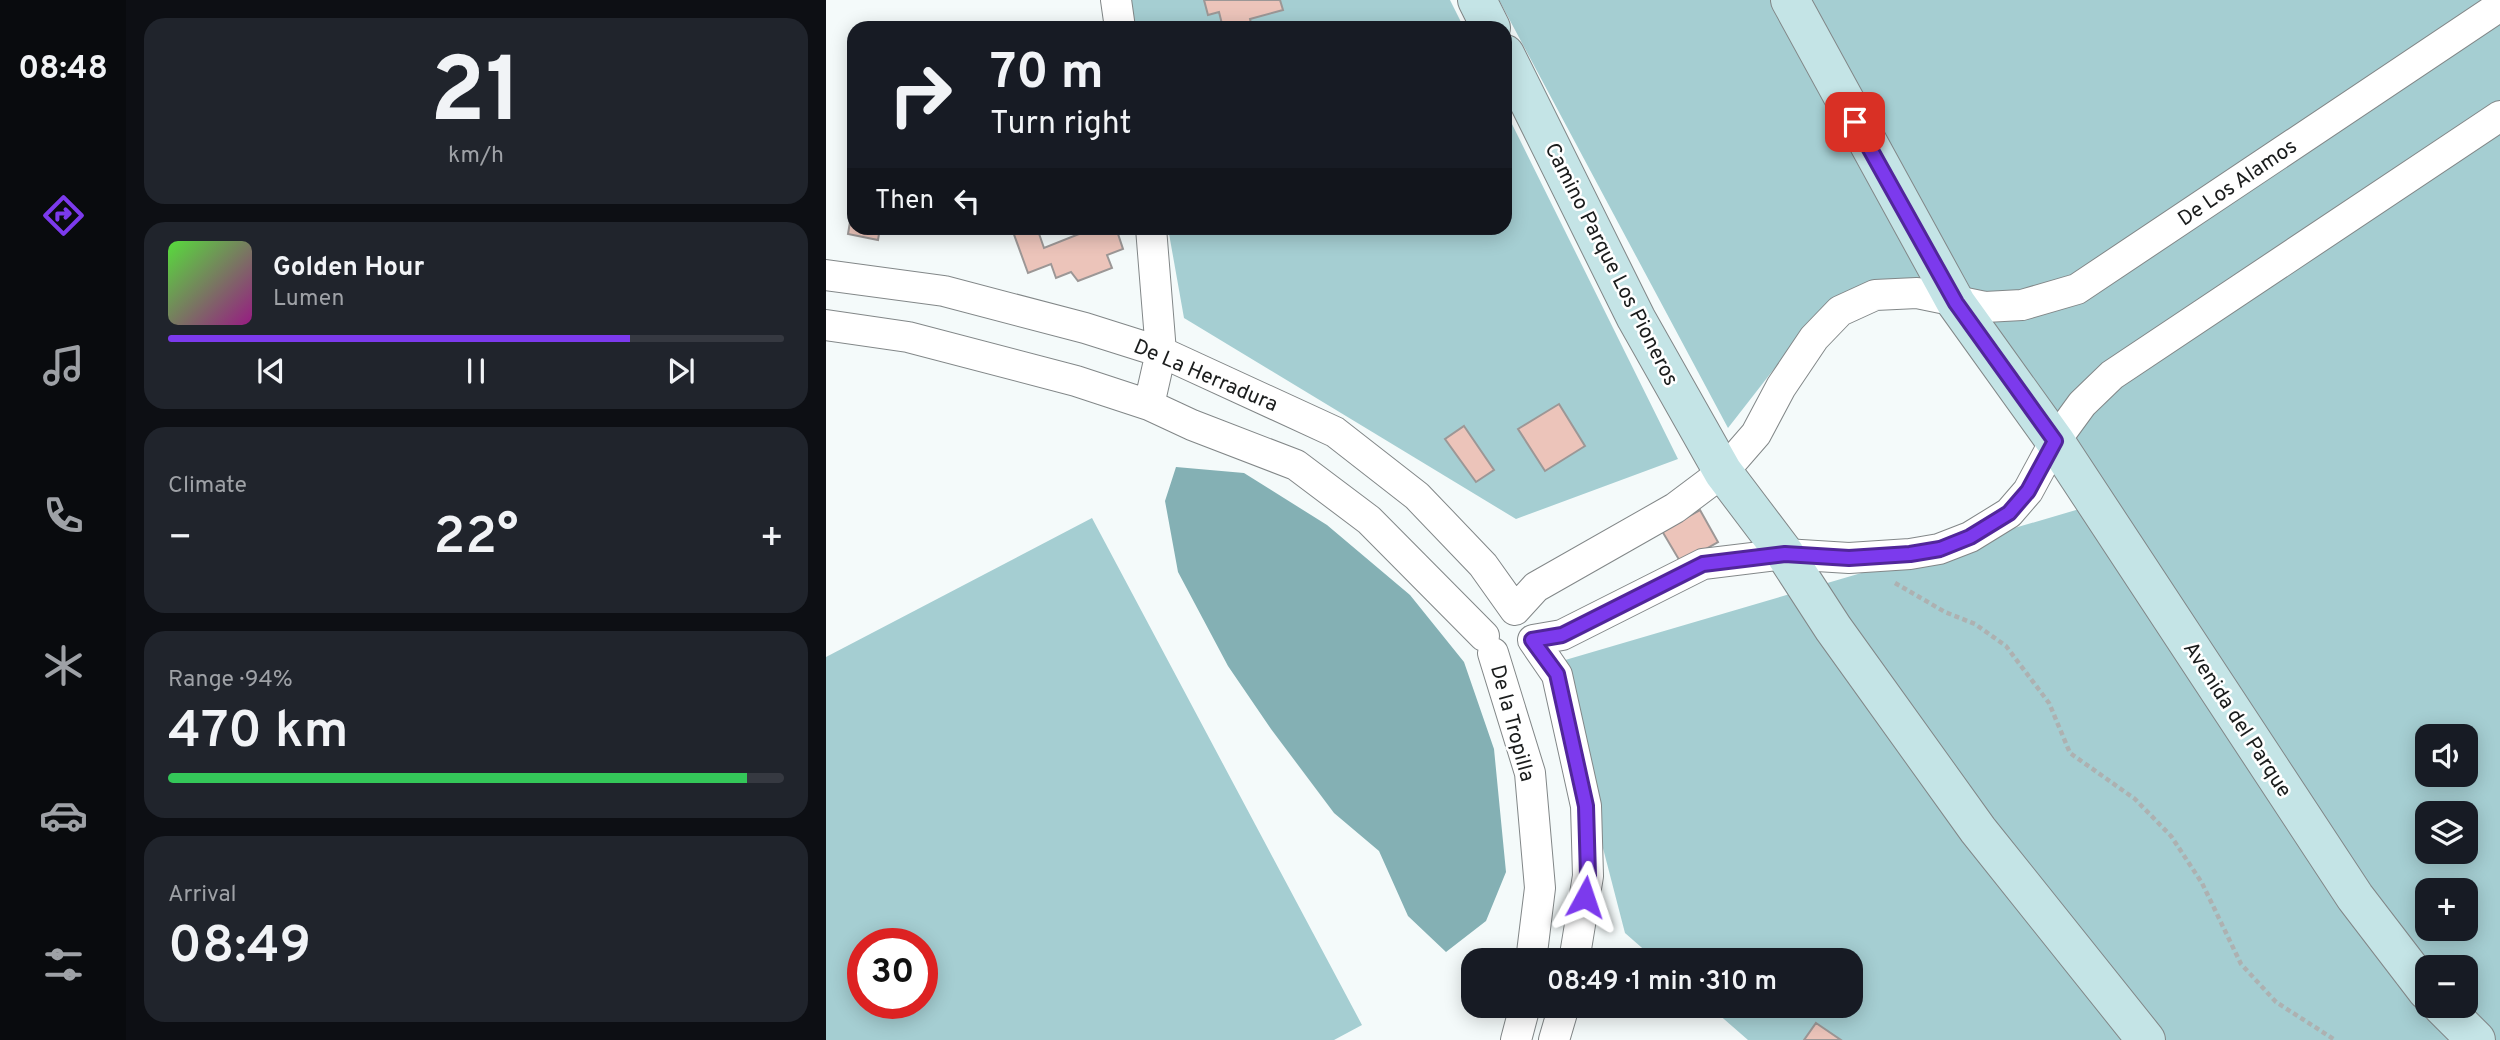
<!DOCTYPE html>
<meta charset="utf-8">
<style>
:root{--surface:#171b24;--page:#20242c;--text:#f1f3f6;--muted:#9ea1a6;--line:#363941;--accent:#7c3aed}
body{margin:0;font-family:Overpass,sans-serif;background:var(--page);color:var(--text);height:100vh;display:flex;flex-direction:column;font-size:26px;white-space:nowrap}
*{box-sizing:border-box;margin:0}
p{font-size:23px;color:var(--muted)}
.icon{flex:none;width:38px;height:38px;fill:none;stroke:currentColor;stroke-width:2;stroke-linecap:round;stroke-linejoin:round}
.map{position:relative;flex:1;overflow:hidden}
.sheet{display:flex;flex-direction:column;gap:18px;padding:18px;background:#0d0f14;width:700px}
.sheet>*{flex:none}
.top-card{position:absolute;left:21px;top:21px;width:665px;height:214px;border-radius:21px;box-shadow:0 4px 18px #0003;background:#171b24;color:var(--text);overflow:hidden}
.tools{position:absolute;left:1589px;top:724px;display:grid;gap:14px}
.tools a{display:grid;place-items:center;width:63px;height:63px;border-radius:14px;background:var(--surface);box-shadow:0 4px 18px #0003;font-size:35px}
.speed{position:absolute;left:21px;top:928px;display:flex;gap:14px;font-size:35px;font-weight:700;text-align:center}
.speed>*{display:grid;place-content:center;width:91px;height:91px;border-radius:50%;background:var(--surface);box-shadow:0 4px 18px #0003;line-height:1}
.speed .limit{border:10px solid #d22;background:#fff;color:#111}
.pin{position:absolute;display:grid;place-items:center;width:60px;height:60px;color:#fff;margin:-30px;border-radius:14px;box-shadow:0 4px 10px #0006}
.me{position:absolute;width:77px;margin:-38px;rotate:5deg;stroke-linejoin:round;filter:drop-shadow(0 0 5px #0008)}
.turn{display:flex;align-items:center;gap:24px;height:147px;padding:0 28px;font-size:32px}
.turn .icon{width:91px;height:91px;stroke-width:2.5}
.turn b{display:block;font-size:49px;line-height:60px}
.then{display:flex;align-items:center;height:66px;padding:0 28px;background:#0003;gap:14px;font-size:26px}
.big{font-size:52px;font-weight:600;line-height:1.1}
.sheet .tile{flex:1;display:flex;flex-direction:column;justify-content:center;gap:10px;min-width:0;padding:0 24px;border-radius:21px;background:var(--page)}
.sheet .dial{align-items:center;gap:0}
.dial b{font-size:91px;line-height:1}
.song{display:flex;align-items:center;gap:21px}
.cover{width:84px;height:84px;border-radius:10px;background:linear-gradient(135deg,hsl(110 70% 55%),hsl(310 70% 35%))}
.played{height:7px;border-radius:4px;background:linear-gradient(90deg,var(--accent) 75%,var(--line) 75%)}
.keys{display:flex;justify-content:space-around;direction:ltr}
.heat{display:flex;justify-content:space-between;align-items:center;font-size:38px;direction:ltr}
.charge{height:10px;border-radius:5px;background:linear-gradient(90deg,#34c759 94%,var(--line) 0)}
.trip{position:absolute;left:635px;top:948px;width:402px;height:70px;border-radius:21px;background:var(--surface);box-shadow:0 4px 18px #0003;font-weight:600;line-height:70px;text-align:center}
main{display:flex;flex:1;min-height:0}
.tab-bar{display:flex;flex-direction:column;width:126px;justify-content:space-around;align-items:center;background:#090b0e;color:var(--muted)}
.tab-bar .icon{width:49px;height:49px}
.tab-bar .active{color:var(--accent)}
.tab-bar b{font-size:32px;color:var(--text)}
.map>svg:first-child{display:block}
</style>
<main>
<nav class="tab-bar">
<b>08:48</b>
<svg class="icon active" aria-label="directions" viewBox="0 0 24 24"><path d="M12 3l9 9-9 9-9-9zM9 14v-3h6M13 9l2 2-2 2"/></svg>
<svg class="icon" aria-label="music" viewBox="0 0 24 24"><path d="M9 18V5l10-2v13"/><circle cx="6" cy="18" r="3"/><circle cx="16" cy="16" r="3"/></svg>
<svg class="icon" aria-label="phone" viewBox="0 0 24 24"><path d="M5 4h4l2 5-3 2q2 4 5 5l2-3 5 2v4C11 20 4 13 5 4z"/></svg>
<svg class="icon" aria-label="climate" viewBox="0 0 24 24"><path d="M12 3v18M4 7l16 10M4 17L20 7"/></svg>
<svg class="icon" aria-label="car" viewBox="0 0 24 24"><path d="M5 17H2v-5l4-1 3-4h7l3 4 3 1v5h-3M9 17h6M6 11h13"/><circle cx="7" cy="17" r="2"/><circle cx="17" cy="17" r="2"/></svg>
<svg class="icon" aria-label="filters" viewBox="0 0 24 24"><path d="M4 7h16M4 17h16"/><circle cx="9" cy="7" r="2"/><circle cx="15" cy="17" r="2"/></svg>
</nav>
<section class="sheet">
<div class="tile dial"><b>21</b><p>km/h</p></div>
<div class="tile">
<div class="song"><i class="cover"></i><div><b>Golden Hour</b><p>Lumen</p></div></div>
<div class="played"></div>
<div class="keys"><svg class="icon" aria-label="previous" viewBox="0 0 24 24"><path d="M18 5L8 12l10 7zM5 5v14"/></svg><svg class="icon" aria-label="pause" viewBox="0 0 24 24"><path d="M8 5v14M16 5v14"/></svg><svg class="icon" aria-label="next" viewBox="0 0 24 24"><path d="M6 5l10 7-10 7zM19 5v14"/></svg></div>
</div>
<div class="tile"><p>Climate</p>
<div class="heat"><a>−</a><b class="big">22°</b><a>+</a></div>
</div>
<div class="tile"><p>Range · 94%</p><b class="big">470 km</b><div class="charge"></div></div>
<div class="tile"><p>Arrival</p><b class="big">08:49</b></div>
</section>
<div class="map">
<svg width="1674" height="1040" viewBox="0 0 1674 1040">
<rect width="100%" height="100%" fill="#f4fafa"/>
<path fill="#a5ced2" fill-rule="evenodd" d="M301 0H624L638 28H306Z
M673 0H1674V1040H922L883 1006H1026V961H831L799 933 729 663 1267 505 1126 270 958 356 902 428ZM1601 737H1640V775H1601ZM1601 814H1640V852H1601ZM1601 891H1640V929H1601ZM1601 968H1640V1006H1601Z
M679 110 852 459 690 519 358 318 342 228H679Z
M266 518 536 1025 508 1040H0V657ZM37 943H96V1003H37Z"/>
<path fill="#84b0b4" d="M350 467 418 473 501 525 584 595 638 662 668 749 680 872 660 921 620 952 582 916 553 851 508 813 445 729 402 666 352 572 339 501Z"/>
<path fill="#ecc4ba" stroke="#9c9796" stroke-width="2" d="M378 0H454L457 10 424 19 426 28H397L393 12 382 15Z
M28 198V228H54L52 240 22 234Z
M189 228H211L218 248 258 232V228H290L297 249 281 255 286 268 252 281 245 272 230 278 225 264 202 273 186 229Z
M733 404 759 446 719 471 692 429Z
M638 426 668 470 650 482 619 439Z
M874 510 892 542 855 563 836 531Z
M990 1023 1015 1040H978Z"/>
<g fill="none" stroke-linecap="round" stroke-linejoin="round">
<g stroke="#828788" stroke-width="32">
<path id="minor" d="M290 0 294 28
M0 275 118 291 259 328 335 352 509 432 591 496 657 565 689 610 710 587 849 508 897 472 930 434 955 387 988 338 1014 311 1049 295 1091 293 1159 307 1196 305 1251 289 1674 6
M0 325 82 337 250 381 323 405 366 425 470 465 543 520 658 636
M323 405 335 352 325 228
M667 653 704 773 714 888 705 961
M748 961 762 876 760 806 731 675 707 640 736 635 877 564 959 554 1023 558 1084 554 1113 549 1144 537 1183 513 1202 491 1229 441 1256 404 1286 375 1674 116
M690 1040 699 1006
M728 1040 738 1006"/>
</g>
<g stroke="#828788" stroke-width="40">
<path id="secondary" d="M651 0 665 28
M964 0 1130 303 1229 441 1529 897 1601 991
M679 54 810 318 897 472 959 554 1007 628 1152 830 1320 1040
M1616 1006 1650 1040"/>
</g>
<path stroke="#adb1b1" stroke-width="4.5" stroke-dasharray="5 3.5" stroke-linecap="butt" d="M1069 583 1119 612 1149 624 1180 646 1223 703 1244 753 1309 799 1345 836 1376 883 1415 964 1450 1002 1509 1040"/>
<use href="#minor" stroke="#fff" stroke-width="30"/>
<use href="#secondary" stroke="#c4e4e6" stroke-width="38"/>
</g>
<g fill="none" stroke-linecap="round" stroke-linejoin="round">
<g stroke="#51269a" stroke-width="18">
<path id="route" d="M759 897 762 876 760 806 731 674 706 640 736 635 877 564 959 554 1023 558 1084 554 1114 549 1144 537 1183 513 1202 491 1229 441 1130 303 1029 122"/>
</g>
<use href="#route" stroke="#7c3aed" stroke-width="12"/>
</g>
<g text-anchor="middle" stroke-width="5" stroke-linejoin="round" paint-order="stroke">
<g font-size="21" fill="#1a1c1c" stroke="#fff">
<text transform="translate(1411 182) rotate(-34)" y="7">De Los Alamos</text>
<text transform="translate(786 264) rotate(63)" y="7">Camino Parque Los Pioneros</text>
<text transform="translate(380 375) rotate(23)" y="7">De La Herradura</text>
<text transform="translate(1412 719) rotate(57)" y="7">Avenida del Parque</text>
<text transform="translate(687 723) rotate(75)" y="7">De la Tropilla</text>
</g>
</g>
</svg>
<div class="tools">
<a><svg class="icon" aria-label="sound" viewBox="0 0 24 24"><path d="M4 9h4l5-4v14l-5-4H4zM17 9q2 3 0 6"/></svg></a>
<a><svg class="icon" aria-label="layers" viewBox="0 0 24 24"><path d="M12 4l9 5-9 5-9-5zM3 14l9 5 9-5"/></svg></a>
<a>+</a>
<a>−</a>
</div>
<div class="speed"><div class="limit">30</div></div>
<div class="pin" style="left:1029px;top:122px;background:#d93025"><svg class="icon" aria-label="arrive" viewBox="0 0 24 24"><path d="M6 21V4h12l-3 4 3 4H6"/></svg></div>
<svg class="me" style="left:759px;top:897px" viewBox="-20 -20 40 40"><path d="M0-17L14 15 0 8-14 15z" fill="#7c3aed" stroke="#fff" stroke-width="4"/></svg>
<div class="trip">08:49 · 1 min · 310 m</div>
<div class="top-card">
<div class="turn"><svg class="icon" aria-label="right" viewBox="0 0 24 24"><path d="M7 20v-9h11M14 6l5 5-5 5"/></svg><div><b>70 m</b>Turn right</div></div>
<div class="then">Then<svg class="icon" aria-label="left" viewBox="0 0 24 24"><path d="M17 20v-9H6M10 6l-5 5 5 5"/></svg></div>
</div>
</div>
</main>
